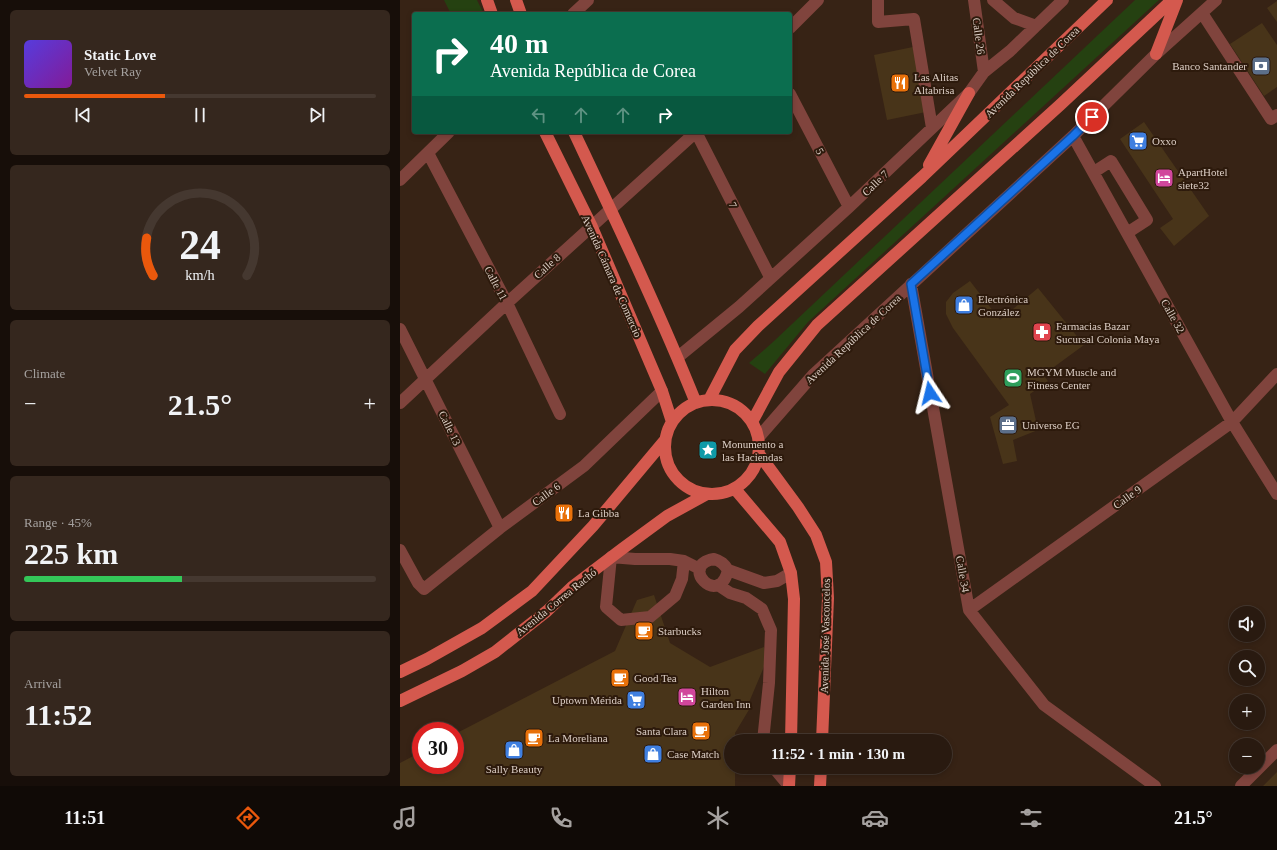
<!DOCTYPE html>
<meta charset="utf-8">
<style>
:root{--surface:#291a10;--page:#35271e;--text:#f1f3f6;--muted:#a5a19f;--line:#453830;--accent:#ea580c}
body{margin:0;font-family:"Times New Roman",serif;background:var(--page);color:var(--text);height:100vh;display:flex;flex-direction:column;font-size:15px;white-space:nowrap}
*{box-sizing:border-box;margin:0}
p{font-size:13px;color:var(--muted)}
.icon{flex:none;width:22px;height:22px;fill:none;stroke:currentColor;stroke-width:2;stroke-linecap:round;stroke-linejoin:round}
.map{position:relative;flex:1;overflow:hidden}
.details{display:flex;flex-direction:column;gap:10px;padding:10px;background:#170e09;width:400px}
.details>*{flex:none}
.top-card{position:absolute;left:12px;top:12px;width:380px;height:122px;border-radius:4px;box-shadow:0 2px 6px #0003,0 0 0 1px var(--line);background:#0b6e4f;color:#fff;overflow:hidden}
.fabs{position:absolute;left:829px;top:606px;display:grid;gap:8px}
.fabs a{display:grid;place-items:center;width:36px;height:36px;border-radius:50%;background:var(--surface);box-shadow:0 2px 6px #0003,0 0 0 1px var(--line);font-size:20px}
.speed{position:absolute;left:12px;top:722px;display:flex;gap:8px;font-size:20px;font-weight:700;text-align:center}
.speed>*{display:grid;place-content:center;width:52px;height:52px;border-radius:50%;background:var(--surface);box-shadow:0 2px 6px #0003,0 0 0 1px var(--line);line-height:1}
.speed .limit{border:6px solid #d22;background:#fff;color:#111}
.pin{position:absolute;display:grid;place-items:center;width:34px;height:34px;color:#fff;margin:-17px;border:2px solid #fff;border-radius:50%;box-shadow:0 1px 4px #0007}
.me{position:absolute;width:44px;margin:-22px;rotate:350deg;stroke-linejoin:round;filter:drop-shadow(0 0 3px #0008)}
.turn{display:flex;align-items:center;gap:14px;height:84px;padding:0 12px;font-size:18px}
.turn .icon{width:52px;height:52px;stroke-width:2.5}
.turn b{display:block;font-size:28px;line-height:34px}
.lanes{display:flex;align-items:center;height:38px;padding:0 12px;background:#0003;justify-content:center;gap:20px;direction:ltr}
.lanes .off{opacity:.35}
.big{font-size:30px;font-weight:700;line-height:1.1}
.details .widget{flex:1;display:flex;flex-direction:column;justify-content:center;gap:6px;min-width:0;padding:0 14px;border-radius:6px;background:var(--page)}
.details .dial{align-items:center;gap:0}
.dial svg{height:104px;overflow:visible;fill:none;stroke:var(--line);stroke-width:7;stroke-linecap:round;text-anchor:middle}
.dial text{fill:var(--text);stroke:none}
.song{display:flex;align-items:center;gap:12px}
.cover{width:48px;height:48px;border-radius:6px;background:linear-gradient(135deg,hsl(250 70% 55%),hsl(290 70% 35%))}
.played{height:4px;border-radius:2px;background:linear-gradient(90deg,var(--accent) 40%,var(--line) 40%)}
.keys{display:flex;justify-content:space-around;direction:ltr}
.heat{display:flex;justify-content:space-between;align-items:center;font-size:22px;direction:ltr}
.charge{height:6px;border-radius:3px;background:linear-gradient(90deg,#34c759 45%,var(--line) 0)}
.trip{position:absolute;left:324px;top:734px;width:228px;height:40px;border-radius:20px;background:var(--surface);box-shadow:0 2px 6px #0003,0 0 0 1px var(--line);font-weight:700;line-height:40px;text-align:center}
.tabs{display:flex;height:64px;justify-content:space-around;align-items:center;background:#100a06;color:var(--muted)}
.tabs .icon{width:28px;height:28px}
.tabs .active{color:var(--accent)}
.tabs b{font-size:18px;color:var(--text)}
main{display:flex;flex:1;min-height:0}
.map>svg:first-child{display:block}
</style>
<main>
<section class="details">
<div class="widget">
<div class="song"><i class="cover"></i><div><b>Static Love</b><p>Velvet Ray</p></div></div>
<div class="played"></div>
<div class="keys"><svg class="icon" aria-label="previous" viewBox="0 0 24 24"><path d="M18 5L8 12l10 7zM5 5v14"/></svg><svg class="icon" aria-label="pause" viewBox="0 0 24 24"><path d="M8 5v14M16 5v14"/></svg><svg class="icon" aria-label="next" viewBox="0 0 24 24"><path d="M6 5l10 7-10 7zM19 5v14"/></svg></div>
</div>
<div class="widget dial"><svg viewBox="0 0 100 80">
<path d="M14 69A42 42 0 1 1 86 69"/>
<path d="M14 69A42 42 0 0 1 9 40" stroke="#ea580c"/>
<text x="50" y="56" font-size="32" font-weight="700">24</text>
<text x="50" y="72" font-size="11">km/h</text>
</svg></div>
<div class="widget"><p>Climate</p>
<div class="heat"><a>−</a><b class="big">21.5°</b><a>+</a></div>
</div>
<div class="widget"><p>Range · 45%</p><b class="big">225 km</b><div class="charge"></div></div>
<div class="widget"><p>Arrival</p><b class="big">11:52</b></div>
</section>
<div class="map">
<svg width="877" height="786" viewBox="0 0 877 786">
<rect width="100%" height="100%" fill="#372315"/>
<path fill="#254111" d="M44 0H77L84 14H51Z
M735 0H759L408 322 365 374 349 363 373 342Z"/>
<path fill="#483419" d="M877 1V22L867 8Z
M862 23 877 45V87L864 96 830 44Z
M513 47 526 112 487 120 474 55Z
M744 122 809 216 774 246 760 228 773 219 720 139Z
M570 281 600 320 638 288 684 345 643 375 648 381 630 394 638 430 613 440 617 461 603 464 590 417 609 405 553 328 546 314V302L553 293Z
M254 595 270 643 310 667 364 647 366 662 347 707 350 708 335 733V741H331V767H335V786H0V763L21 752V765H55V734L215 651 237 600Z
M877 772V786H863Z"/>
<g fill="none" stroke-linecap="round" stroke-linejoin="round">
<path stroke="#80443d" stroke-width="12" d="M478 0V22L514 19 532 128
M574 0 584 72
M593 0 614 18 636 26
M802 13 871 119 877 115
M173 14 188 0
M390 28 418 0
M390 94 449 207
M296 132 370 277
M673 136 832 422 877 494
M28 153 107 303 160 414
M694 172 711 161 747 220 727 233
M0 180 49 132
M511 284 569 610 644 705 755 786
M0 329 100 528
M278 357 339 307 449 207 569 93 584 72 610 51 663 0
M0 403 107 303 296 132
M358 438 413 375 673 136 756 54 816 0
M0 550 18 583 24 589 100 528 184 466 262 391
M314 559C321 561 324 564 328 570 319 609 278 565 314 559Z
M284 561 282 579 275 596 250 617 221 620 206 607 211 557 235 559H270L284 561 300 569
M328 570 364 583 377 581 391 573
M318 585 330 593 346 598 362 609 371 630 369 683 363 741
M569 610 832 422 877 374
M373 767 389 786
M841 786 877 750"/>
<path stroke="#d4594e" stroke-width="12" d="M87 0 92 14
M116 0 121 14
M756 54 777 0
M145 132 192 227 262 391 272 422
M174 132C216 221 259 311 296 403
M529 165 569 93
M309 400 335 350 358 326 522 177 707 0
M265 447a47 47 0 1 1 94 0a47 47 0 1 1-94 0Z
M352 422 379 372 417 325 660 105 772 0
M359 454 398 507 416 535 426 562 428 598 422 741
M335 489 380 542 391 573 394 599 391 741
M0 672 27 659 82 628 132 591 193 526 265 440
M0 701 62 671 95 652 147 611 172 587 222 549 267 516 307 494
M389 786 390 767
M420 786 421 767"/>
</g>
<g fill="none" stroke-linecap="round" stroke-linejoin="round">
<g stroke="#114b97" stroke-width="10">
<path id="route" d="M530 393 511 284 673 136 692 117"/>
</g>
<use href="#route" stroke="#1a73e8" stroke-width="7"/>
</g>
<defs>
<g id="bank-square" transform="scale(1)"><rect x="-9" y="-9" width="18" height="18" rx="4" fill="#5c6f8a" stroke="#2d1a0c"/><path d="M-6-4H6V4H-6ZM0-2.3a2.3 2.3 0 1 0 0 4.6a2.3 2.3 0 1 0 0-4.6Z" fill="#fff"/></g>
<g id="restaurant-square" transform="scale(1)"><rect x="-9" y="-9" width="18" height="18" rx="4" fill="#e8710a" stroke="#2d1a0c"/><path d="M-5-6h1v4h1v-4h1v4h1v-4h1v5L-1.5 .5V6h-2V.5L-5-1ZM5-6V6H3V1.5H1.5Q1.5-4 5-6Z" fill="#fff"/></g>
<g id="supermarket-square" transform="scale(1)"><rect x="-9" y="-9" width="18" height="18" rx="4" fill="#3f7fe0" stroke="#2d1a0c"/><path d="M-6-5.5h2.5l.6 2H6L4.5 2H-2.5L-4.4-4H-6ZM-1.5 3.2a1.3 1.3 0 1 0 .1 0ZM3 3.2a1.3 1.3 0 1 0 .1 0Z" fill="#fff"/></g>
<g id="hotel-square" transform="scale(1)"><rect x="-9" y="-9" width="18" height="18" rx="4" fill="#d1479c" stroke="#2d1a0c"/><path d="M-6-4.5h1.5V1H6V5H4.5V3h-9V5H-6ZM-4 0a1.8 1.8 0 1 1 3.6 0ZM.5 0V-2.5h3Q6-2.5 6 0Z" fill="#fff"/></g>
<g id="shop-square" transform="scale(1)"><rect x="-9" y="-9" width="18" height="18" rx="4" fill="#3f7fe0" stroke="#2d1a0c"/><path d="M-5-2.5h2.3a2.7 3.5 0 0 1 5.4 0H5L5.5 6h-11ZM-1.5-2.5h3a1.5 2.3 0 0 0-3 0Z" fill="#fff"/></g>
<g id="pharmacy-square" transform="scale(1)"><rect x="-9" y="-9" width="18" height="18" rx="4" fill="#e0444e" stroke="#2d1a0c"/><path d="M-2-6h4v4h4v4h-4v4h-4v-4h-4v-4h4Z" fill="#fff"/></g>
<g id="stadium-square" transform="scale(1)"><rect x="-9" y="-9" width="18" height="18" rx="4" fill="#2e9e5b" stroke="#2d1a0c"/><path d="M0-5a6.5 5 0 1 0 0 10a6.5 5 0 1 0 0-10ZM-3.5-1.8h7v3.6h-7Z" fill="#fff"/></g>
<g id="office-square" transform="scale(1)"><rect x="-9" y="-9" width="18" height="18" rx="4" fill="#5c6f8a" stroke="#2d1a0c"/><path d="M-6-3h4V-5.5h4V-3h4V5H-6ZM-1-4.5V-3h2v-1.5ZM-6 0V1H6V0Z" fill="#fff"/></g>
<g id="sight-square" transform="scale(1)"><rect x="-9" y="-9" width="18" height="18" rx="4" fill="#0f9aa8" stroke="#2d1a0c"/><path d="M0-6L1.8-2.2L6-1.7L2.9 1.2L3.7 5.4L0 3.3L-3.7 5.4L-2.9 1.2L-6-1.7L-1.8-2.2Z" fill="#fff"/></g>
<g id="cafe-square" transform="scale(1)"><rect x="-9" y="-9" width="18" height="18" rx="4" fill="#e8710a" stroke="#2d1a0c"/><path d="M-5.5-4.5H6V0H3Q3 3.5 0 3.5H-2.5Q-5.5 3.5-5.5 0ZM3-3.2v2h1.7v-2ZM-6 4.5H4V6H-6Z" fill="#fff"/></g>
</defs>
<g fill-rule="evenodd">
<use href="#bank-square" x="861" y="66"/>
<use href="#restaurant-square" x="500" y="83"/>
<use href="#supermarket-square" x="738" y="141"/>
<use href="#hotel-square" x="764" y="178"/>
<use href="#shop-square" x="564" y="305"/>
<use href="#pharmacy-square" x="642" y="332"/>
<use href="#stadium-square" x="613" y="378"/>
<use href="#office-square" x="608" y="425"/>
<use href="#sight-square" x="308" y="450"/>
<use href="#restaurant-square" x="164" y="513"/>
<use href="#cafe-square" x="244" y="631"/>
<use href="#cafe-square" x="220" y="678"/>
<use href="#hotel-square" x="287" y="697"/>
<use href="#supermarket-square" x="236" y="700"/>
<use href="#cafe-square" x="301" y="731"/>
<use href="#cafe-square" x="134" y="738"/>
<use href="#shop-square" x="114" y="750"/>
<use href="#shop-square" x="253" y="754"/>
</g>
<g text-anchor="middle" stroke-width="4" stroke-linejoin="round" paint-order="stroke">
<g font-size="11" fill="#ddcfc6" stroke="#2d1a0c">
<text transform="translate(579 36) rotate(82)" y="4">Calle 26</text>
<text transform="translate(632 72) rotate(-44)" y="4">Avenida República de Corea</text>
<text transform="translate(420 151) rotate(62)" y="4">5</text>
<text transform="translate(475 183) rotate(-44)" y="4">Calle 7</text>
<text transform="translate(333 205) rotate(63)" y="4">7</text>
<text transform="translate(147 266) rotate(-42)" y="4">Calle 8</text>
<text transform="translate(212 276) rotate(66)" y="4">Avenida Cámara de Comercio</text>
<text transform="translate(96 283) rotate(62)" y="4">Calle 11</text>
<text transform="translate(773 316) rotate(61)" y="4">Calle 32</text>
<text transform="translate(453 339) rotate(-43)" y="4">Avenida República de Corea</text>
<text transform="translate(50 428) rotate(64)" y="4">Calle 13</text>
<text transform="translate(146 494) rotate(-36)" y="4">Calle 6</text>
<text transform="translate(727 497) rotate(-36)" y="4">Calle 9</text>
<text transform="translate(563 574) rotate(80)" y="4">Calle 34</text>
<text transform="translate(156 602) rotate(-39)" y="4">Avenida Correa Rachó</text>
<text transform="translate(425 636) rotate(-89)" y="4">Avenida José Vasconcelos</text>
</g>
<g font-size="11" fill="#ddcfc6" stroke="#2d1a0c" text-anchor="start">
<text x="847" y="70" text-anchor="end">Banco Santander</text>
<text x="514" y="81">Las Alitas<tspan x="514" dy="13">Altabrisa</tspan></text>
<text x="752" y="145">Oxxo</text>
<text x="778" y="176">ApartHotel<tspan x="778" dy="13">siete32</tspan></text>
<text x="578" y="303">Electrónica<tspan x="578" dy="13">González</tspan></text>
<text x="656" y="330">Farmacias Bazar<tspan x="656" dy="13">Sucursal Colonia Maya</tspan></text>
<text x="627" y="376">MGYM Muscle and<tspan x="627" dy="13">Fitness Center</tspan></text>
<text x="622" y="429">Universo EG</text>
<text x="322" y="448">Monumento a<tspan x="322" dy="13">las Haciendas</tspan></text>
<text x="178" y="517">La Gibba</text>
<text x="258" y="635">Starbucks</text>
<text x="234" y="682">Good Tea</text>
<text x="301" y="695">Hilton<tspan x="301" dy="13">Garden Inn</tspan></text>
<text x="222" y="704" text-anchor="end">Uptown Mérida</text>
<text x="287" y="735" text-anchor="end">Santa Clara</text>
<text x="148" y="742">La Moreliana</text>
<text x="267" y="758">Case Match</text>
<text x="114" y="773" text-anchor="middle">Sally Beauty</text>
</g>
</g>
</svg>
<div class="fabs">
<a><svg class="icon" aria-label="sound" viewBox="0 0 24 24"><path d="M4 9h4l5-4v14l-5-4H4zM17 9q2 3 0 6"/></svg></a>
<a><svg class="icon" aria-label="search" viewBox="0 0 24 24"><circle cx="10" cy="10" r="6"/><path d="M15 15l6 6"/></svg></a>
<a>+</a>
<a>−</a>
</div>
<div class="speed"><div class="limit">30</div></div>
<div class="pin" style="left:692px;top:117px;background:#d93025"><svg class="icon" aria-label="arrive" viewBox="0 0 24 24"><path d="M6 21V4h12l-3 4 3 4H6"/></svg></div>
<svg class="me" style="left:530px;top:393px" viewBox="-20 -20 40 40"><path d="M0-17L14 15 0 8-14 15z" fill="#1a73e8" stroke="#fff" stroke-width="4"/></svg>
<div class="trip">11:52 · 1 min · 130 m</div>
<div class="top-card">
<div class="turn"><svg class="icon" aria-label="right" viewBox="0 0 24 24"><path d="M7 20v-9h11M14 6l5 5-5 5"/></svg><div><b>40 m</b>Avenida República de Corea</div></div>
<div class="lanes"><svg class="icon off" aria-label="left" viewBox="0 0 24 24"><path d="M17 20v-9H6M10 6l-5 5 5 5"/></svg><svg class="icon off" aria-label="ahead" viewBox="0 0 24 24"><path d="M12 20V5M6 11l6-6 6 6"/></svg><svg class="icon off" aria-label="ahead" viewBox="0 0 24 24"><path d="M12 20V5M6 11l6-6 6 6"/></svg><svg class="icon" aria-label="right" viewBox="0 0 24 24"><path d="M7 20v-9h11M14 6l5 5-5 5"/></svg></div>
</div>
</div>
</main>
<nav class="tabs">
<b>11:51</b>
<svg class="icon active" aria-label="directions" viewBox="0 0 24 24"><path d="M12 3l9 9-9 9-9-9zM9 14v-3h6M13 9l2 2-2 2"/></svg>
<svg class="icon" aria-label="music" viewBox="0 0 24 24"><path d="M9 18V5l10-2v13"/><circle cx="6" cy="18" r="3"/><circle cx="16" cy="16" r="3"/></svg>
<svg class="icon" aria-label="phone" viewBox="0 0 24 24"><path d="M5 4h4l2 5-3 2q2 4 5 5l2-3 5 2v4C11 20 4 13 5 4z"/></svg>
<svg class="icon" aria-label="climate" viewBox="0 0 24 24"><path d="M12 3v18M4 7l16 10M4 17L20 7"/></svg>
<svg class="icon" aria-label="car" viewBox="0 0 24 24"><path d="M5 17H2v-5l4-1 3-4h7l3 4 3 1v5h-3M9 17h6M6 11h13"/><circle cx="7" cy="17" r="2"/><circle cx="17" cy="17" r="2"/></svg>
<svg class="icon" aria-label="filters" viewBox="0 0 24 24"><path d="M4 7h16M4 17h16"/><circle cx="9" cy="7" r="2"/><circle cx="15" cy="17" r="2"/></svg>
<b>21.5°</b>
</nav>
